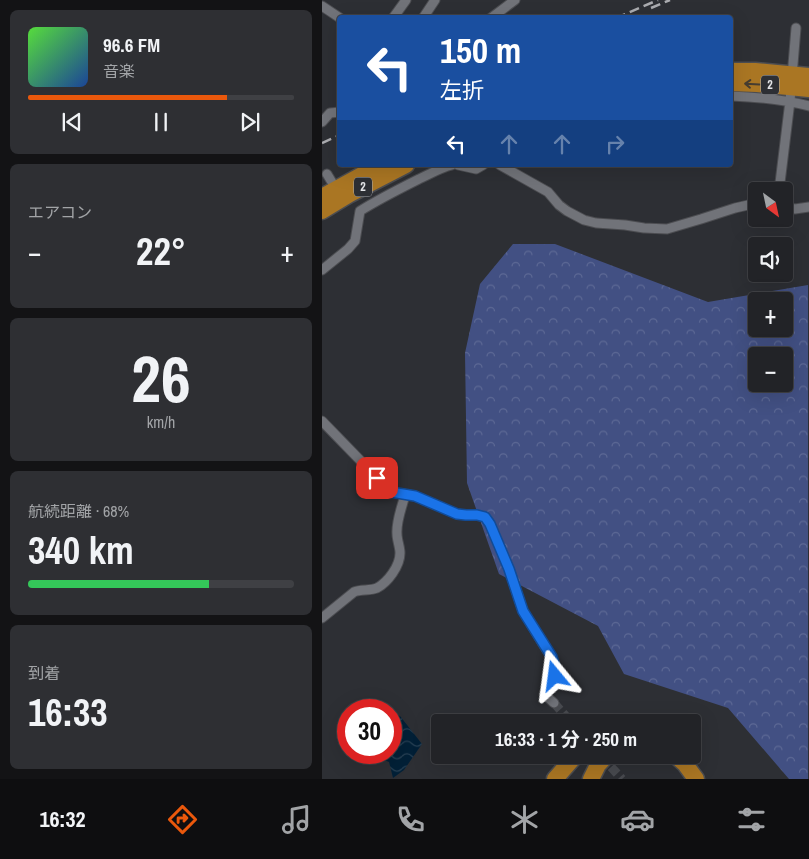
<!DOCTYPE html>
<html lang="ja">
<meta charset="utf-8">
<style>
:root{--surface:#222327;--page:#2e2f33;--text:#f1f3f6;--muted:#a2a4a7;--line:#3f4044;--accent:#ea580c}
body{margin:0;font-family:"Archivo Narrow","Noto Sans JP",sans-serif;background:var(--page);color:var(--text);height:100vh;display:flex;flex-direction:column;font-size:19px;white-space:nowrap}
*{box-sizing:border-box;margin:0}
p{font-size:16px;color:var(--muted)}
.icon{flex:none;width:28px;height:28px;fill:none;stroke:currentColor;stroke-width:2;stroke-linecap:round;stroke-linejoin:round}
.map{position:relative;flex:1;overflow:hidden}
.panel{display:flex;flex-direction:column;gap:10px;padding:10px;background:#131315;width:322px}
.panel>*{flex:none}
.guide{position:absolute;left:15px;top:15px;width:396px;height:152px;border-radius:5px;box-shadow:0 5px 20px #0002,0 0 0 1px var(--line);background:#1a4fa0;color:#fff;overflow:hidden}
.needle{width:32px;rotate:147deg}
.fabs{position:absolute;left:426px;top:182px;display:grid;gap:10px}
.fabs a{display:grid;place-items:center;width:45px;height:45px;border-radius:5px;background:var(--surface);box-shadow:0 5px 20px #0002,0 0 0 1px var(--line);font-size:25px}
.speed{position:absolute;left:15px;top:699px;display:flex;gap:10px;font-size:25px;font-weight:700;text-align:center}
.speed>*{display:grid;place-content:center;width:65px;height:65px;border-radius:50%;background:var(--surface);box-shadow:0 5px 20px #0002,0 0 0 1px var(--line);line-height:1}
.speed .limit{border:8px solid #d22;background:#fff;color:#111}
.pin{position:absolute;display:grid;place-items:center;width:42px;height:42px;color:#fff;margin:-21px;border-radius:10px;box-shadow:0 2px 8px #0006}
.me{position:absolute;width:55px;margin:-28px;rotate:344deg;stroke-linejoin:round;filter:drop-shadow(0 0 4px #0008)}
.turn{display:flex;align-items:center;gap:18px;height:105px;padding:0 20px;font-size:22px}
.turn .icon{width:65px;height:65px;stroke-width:2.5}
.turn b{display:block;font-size:35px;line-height:42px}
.lanes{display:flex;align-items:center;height:48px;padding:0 20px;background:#0003;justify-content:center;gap:25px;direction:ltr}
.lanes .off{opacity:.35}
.big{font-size:38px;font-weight:700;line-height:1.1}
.panel .tile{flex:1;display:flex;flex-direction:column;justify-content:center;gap:8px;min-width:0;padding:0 18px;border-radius:8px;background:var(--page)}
.panel .dial{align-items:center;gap:0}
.dial b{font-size:65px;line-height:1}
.song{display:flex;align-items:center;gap:15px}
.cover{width:60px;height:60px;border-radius:8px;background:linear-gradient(135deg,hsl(110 70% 55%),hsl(220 70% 35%))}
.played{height:5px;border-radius:2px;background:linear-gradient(90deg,var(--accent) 75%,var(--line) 75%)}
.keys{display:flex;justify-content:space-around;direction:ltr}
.heat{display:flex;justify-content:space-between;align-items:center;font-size:28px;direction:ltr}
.charge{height:8px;border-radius:4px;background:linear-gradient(90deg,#34c759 68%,var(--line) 0)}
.trip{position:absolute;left:109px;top:714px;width:270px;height:50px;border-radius:5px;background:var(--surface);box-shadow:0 5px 20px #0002,0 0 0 1px var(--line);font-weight:700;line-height:50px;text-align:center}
.tabs{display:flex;height:80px;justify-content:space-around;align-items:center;background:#0e0e10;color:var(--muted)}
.tabs .icon{width:35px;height:35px}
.tabs .active{color:var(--accent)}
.tabs b{font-size:22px;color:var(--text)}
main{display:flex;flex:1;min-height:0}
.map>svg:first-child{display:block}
</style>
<main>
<section class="panel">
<div class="tile">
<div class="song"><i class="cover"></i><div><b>96.6 FM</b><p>音楽</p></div></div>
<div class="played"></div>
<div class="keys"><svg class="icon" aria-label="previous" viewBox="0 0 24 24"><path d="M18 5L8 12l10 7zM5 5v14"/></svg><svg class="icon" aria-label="pause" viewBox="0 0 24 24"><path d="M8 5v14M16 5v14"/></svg><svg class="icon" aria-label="next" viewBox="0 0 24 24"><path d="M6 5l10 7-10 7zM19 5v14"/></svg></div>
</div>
<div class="tile"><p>エアコン</p>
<div class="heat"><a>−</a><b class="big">22°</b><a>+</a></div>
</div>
<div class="tile dial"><b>26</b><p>km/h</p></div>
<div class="tile"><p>航続距離 · 68%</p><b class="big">340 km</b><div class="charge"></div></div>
<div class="tile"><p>到着</p><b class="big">16:33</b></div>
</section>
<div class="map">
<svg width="487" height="779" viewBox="0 0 487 779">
<defs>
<pattern id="forest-crowns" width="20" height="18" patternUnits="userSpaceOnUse" patternTransform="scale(1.25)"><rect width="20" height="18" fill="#425083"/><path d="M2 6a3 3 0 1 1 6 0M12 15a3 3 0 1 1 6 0" fill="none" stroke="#5d6995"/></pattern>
<pattern id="water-waves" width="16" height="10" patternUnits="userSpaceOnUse" patternTransform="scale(1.25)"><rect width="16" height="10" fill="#022037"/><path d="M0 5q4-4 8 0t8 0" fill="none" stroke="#274054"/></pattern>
</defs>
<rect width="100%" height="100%" fill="#2d2f34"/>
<path fill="url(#forest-crowns)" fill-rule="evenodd" d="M191 244H233L386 302 486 285V779H467L406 708 302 674 276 626 177 574 145 483 143 353 158 284ZM435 301H462V329H435ZM435 356H462V384H435Z"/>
<path fill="url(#water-waves)" d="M69 714 78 716 100 744 82 770 71 778 67 762 45 753 69 752Z"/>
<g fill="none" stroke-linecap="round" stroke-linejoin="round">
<path stroke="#484a4f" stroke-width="9" stroke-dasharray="9 4.5" stroke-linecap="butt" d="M232 703 249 722
M280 757 300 779"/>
<g stroke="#4c4d51" stroke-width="11">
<path id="street" d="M0 6 18 18
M71 18 84 0
M101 18 113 0
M169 18 193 0
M409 96C436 97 460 99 487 106
M0 122 8 113 18 112
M136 165 154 169 161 165
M178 165 226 192 237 205 245 211 262 220 274 223 303 225 322 228 345 229 379 219 413 208 435 203
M5 174 14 189
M457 191 468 101 474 28
M462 207 473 209 487 207
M0 270 26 249 33 241 38 211C57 199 77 189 97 179 108 174 118 168 130 165
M0 421 69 492 93 496 135 514 144 515H155L163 517 168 524 187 569 201 611 229 657 233 667V676L231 684 222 694 232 703
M0 618 32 592C39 589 48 591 55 588 66 582 78 566 78 553 78 547 75 540 75 534 74 521 80 507 83 495"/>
</g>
<g stroke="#4c4d51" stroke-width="19">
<path id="highway" d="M409 71H433L487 76
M409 83 435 84 487 89
M0 197 58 165
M0 211 28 194 84 165
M353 755 363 764 374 779
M233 779 254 755
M269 779 276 765 285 755"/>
</g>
<use href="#street" stroke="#717379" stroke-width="9"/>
<use href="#highway" stroke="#aa7623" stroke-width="16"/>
<path stroke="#abacb0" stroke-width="2.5" stroke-dasharray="10 5" stroke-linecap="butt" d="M329 8 348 0
M294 18 336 0
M0 143 18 135"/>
</g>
<defs><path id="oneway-shaft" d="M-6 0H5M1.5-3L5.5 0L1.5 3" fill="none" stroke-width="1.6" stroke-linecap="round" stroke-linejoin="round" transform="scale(1.25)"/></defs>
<use stroke="#463d31" href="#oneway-shaft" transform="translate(430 84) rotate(-177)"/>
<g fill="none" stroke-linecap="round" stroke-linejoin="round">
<g stroke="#114b97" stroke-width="12">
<path id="route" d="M55 478 69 492 93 496 135 514 144 515H155L163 517 168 524 187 569 201 611 230 657 233 667V676"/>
</g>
<use href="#route" stroke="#1a73e8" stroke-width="9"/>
</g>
<g text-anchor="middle" stroke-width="5" stroke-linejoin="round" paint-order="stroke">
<g fill="#2d2f34" stroke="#adaeb2" stroke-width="1">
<rect x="439" y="75.5" width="18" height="19" rx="4"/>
<rect x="32" y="177.5" width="18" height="19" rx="4"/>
</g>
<g font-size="12" font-weight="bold" fill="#e4e5e8">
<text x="448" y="89">2</text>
<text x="41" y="191">2</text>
</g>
</g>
</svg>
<div class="fabs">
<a><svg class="needle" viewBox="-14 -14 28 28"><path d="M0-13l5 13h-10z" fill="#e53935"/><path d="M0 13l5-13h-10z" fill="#a2a4a7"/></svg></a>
<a><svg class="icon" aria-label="sound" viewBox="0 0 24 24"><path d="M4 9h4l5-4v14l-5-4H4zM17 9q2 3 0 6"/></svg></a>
<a>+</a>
<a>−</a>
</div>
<div class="speed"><div class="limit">30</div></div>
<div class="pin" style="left:55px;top:478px;background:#d93025"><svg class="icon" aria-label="arrive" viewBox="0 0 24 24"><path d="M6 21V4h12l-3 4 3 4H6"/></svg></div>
<svg class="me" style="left:233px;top:676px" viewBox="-20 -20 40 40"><path d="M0-17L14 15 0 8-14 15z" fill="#1a73e8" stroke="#fff" stroke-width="4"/></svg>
<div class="trip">16:33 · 1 分 · 250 m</div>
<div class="guide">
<div class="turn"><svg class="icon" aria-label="left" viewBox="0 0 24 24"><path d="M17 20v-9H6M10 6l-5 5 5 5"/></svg><div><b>150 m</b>左折</div></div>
<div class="lanes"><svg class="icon" aria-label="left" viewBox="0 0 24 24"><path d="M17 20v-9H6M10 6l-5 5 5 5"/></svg><svg class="icon off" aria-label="ahead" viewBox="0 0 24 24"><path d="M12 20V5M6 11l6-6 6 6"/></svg><svg class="icon off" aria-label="ahead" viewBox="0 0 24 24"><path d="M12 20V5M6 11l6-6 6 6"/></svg><svg class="icon off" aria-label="right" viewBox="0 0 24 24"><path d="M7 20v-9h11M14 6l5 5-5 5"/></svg></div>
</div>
</div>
</main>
<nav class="tabs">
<b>16:32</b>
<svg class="icon active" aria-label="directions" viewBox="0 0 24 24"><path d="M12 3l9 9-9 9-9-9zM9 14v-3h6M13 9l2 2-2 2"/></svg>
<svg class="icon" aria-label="music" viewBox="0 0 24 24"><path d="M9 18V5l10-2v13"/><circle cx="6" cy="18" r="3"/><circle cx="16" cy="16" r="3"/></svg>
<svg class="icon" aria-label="phone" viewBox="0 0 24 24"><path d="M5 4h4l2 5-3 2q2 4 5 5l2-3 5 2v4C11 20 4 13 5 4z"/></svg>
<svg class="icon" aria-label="climate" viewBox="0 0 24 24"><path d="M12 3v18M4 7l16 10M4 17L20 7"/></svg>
<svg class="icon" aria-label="car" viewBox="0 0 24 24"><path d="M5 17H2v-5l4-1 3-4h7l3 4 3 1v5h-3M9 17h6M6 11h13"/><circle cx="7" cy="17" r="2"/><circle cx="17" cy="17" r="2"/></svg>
<svg class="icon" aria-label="filters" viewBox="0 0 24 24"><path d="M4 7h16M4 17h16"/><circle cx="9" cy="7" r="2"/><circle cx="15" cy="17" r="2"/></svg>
</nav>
